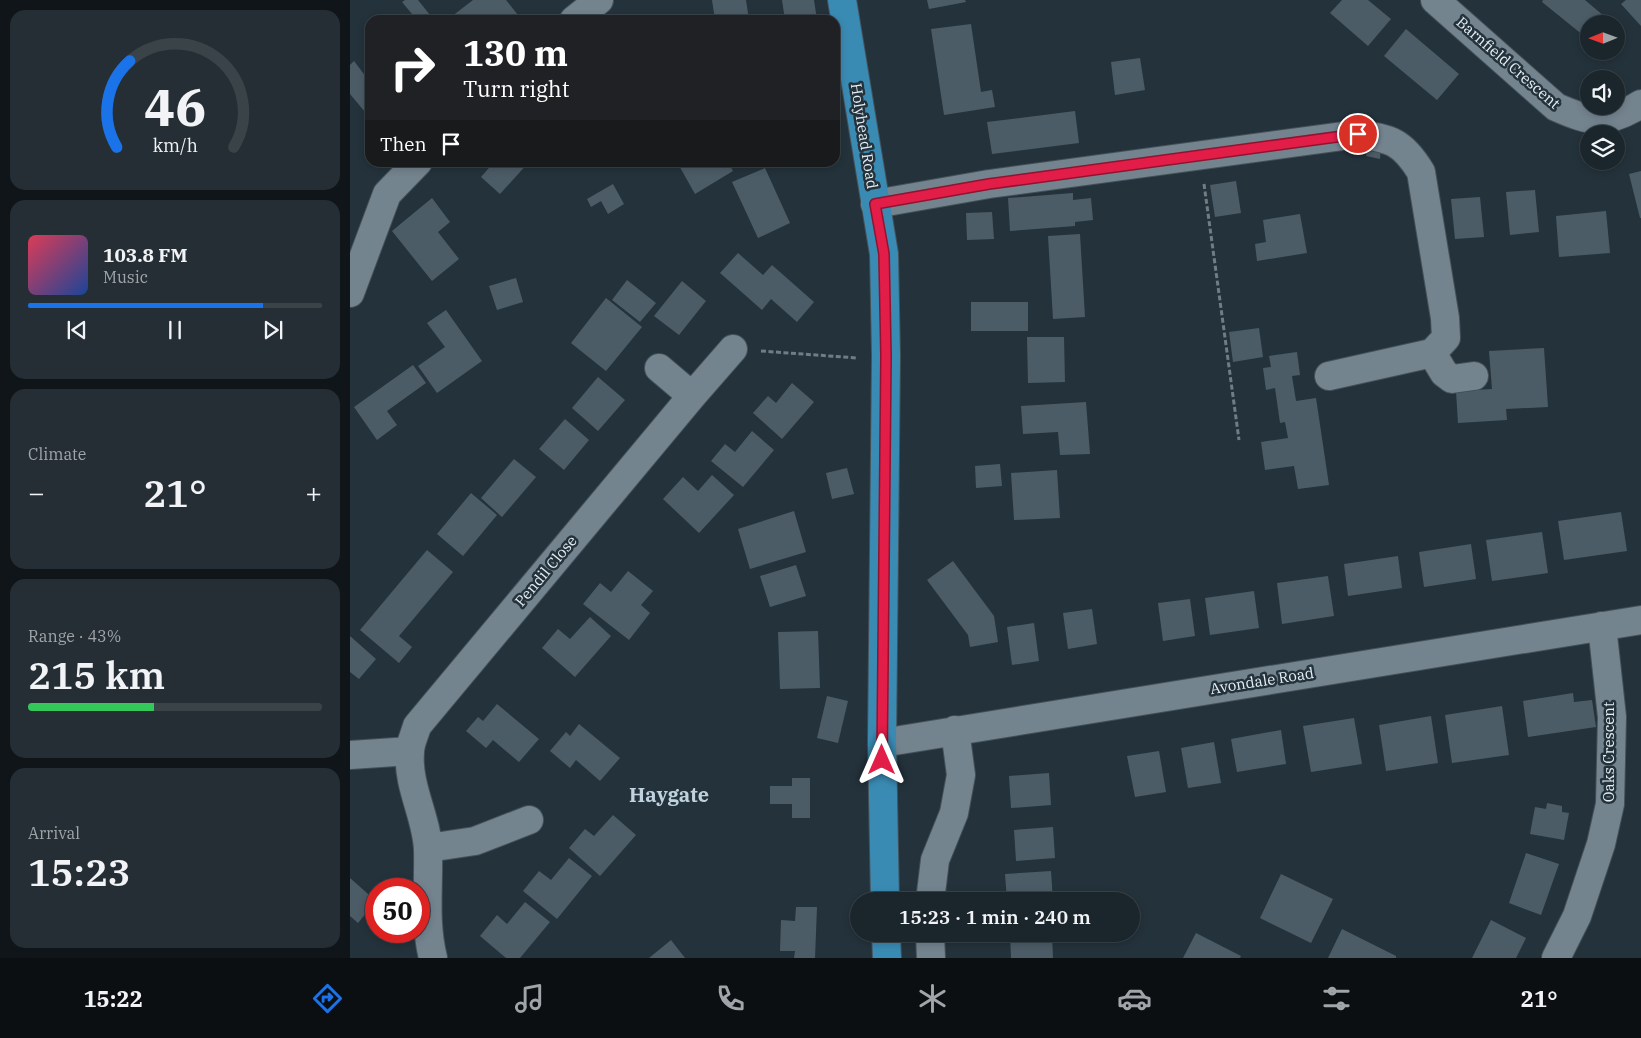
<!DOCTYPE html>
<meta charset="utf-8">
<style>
:root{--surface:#1b262c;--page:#242e34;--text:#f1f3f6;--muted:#a0a5a9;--line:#394348;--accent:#1a73e8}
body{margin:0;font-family:"IBM Plex Serif",serif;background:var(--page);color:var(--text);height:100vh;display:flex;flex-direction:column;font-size:19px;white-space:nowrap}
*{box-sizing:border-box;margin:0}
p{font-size:16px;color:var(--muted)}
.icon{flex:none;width:28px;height:28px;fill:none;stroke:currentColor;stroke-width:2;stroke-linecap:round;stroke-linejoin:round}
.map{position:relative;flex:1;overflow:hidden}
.side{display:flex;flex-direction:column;gap:10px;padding:10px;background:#0f1518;width:350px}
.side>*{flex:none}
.hud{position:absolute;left:15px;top:15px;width:475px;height:152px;border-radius:15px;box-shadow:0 2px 8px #0003,0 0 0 1px var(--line);background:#202124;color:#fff;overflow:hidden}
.needle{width:32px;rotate:269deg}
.tools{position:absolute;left:1230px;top:15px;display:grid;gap:10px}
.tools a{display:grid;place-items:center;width:45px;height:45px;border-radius:50%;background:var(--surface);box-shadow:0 2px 8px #0003,0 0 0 1px var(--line);font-size:25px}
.speed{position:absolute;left:15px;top:878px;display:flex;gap:10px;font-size:25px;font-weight:700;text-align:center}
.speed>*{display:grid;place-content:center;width:65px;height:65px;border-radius:50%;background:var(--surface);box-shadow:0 2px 8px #0003,0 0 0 1px var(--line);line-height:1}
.speed .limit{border:8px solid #d22;background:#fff;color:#111}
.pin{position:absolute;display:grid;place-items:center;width:42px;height:42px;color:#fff;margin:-21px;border:2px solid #fff;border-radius:50%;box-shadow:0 1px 5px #0007}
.me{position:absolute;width:55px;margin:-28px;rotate:0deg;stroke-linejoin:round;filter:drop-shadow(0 0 4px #0008)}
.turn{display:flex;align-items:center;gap:18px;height:105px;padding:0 15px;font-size:22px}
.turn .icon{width:65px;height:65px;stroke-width:2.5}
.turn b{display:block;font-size:35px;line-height:42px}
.then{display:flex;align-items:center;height:48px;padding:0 15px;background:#0003;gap:10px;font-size:19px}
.big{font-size:38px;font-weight:600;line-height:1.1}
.side .widget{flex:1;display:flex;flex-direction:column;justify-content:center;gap:8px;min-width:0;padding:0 18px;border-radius:15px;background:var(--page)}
.side .dial{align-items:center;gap:0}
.dial svg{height:130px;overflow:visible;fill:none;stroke:var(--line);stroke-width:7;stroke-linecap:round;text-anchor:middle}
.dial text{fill:var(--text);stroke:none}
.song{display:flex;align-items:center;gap:15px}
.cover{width:60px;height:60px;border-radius:8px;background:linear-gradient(135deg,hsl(350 70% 55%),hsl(220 70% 35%))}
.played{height:5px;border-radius:2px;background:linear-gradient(90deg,var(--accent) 80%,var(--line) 80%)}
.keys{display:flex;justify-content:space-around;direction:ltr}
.heat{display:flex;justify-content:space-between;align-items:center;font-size:28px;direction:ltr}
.charge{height:8px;border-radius:4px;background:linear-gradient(90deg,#34c759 43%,var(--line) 0)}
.trip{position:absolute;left:500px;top:892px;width:290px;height:50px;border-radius:25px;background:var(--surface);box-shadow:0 2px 8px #0003,0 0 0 1px var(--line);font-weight:600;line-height:50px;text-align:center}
.tabs{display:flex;height:80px;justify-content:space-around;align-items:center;background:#0b0f12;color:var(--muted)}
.tabs .icon{width:35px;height:35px}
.tabs .on{color:var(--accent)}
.tabs b{font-size:22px;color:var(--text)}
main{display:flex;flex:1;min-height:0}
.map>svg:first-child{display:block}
</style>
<main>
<section class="side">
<div class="widget dial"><svg viewBox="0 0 100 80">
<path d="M14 69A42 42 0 1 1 86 69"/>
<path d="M14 69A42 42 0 0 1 22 16" stroke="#1a73e8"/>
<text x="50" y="56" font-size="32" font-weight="700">46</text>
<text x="50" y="72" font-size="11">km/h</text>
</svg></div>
<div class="widget">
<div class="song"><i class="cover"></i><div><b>103.8 FM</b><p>Music</p></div></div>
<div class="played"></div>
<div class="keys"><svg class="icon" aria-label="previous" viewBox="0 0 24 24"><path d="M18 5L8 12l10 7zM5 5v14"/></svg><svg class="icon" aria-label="pause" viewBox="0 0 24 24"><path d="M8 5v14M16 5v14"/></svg><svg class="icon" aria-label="next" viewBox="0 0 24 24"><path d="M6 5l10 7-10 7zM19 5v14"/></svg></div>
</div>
<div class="widget"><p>Climate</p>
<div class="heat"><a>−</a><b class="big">21°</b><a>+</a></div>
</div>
<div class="widget"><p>Range · 43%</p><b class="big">215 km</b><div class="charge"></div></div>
<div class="widget"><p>Arrival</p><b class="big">15:23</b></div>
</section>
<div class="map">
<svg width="1291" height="958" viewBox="0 0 1291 958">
<rect width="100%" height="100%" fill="#24323b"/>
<path fill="#4c5c66" d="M55 0H68L80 15 73 20H67L52 2Z
M123 0H156L168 15 161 20H97Z
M362 0H396L399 20H365Z
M432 0H464L467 20H435Z
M577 0H615L616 2 579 9Z
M992 0H1018L1041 19 1018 46 980 13Z
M1193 0H1235L1261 22 1259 24H1239V40L1192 2Z
M1276 0H1291V26L1271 4Z
M621 24 631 92 642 90 645 107 594 115 581 29Z
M1056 29 1109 74 1087 100 1034 56Z
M790 58 795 90 765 95 761 62Z
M4 61 20 82V118L0 94V65Z
M725 111 729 143 642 154 637 122Z
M1018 145 1031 147 1030 159 1016 156Z
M144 162H179L150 194 131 177Z
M327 162H378L383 171 345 194Z
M415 168 440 223 408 238 382 182Z
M1291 171V218H1290L1279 174Z
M886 181 891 213 865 217 860 185Z
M263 184 274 204 258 214 251 201 241 207 237 199Z
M1185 190 1189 232 1160 235 1156 192Z
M723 193V200L741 198 743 220 725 222V226L660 231 658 198Z
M1130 197 1134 237 1105 239 1101 199Z
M82 198 100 222 88 232 109 259 82 281 42 231Z
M1256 211 1260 253 1209 257 1206 216Z
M642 212 644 239 617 240 616 213Z
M950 214 957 253 907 261 905 244 916 242 913 220Z
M730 234 735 317 703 319 698 236Z
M388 253 413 275 422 265 464 302 447 322 421 299 412 310 370 273Z
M166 278 173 302 147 310 139 286Z
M277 280 306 303 290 322 262 300Z
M332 281 356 301 329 335 304 316Z
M256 298 292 327 256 371 221 343Z
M621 302H678V331H621Z
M96 310 132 361 87 393 68 366 95 347 77 323Z
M909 328 913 357 883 362 879 332Z
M677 337H714L715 382 678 383Z
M1194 348 1198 407 1156 409 1157 420 1108 423 1106 391 1142 389 1139 351Z
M947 352 950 375 942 376 946 401 966 398 979 485 948 489 944 466 915 470 911 442 938 438 935 422 930 423 925 388 916 390 913 368 921 367 919 356Z
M63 365 76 383 37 411 47 425 27 440 4 407Z
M248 377 275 400 248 431 222 408Z
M442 383 464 402 432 439 403 413 418 396 426 403Z
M736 402 740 454 710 455 708 432 673 434 671 406Z
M215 419 239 440 214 470 189 449Z
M402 431 424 450 393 487 361 461 375 444 385 452Z
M164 459 186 477 152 517 131 498Z
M650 464 652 486 626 488 625 466Z
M497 468 504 494 482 499 476 473Z
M707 470 710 518 664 520 661 473Z
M362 475 384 495 349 533 313 499 333 477 348 491Z
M121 493 147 515 113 556 87 534Z
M444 511 456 552 400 569 388 529Z
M1271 512 1277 551 1214 560 1208 521Z
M1192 532 1198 573 1142 581 1136 540Z
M1121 544 1126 579 1074 587 1069 552Z
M77 550 103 572 49 636 62 647 49 663 10 630Z
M1048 556 1052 588 998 596 994 564Z
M603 561 644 616 648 642 620 647 618 635 577 580Z
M446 565 456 596 420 607 410 576Z
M278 571 303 591 291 605 300 613 279 640 233 604 250 583 261 592Z
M978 576 984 616 932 624 927 583Z
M904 591 909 628 860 635 855 598Z
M840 599 845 636 813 641 808 603Z
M742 609 747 644 718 649 713 613Z
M240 617 261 636 225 677 192 648 208 629 220 639Z
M684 623 689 661 662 665 657 627Z
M468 631 470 688 430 689 428 632Z
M0 636 26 659 9 679 0 672Z
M1223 693 1224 702 1242 700 1246 727 1178 737 1173 701Z
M477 696 498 701 488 743 467 738Z
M147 704 189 739 169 762 143 740 136 748 116 731 128 717 133 721Z
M1152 706 1159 755 1102 763 1095 715Z
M1081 716 1088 763 1036 771 1029 725Z
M1004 718 1012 764 961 772 953 726Z
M229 724 270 758 250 781 226 760 220 768 200 751 216 732 220 736Z
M931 730 936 764 887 772 881 739Z
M864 742 871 783 838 788 831 748Z
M809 751 816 792 785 797 777 756Z
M699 773 701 805 661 808 659 776Z
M442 778H460V818H442V804H420V786H442Z
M1197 803 1212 806V812L1219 813 1214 840 1180 834 1185 807 1196 809Z
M263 815 286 835 250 876 219 848 235 829 244 836Z
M703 827 705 858 666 861 664 830Z
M1176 853 1209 864 1191 915 1159 903Z
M219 858 242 876 207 919 173 891 189 871 201 880Z
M701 871 703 901H657L655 874Z
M931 874 983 899 961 943 910 918Z
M0 878 26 901 8 923 0 916Z
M175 902 200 922 170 958H156L130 936 147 915 157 924Z
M446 907H467L465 958H444L445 951H430L431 920 445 921Z
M1141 920 1176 938 1166 958H1122Z
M992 929 1046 956V958H978Z
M846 933 891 956 890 958H833Z
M660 934H702L703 958H661Z
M321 940 335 958H299Z"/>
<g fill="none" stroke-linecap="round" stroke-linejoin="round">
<g stroke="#455159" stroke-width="30">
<path id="minor" d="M1085 0 1206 107C1242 123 1257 125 1291 104
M224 20 249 0
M525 204 639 184 1008 134C1041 139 1052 141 1071 172L1095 318 1096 338 1082 353 979 376
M0 293 37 194 68 162
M1082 353 1094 373 1102 379 1124 376
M309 368 342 396
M532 743 1291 620
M0 755 60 751
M78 848 125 841 179 820
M580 901 585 860 604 813 611 775 605 730
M580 934 581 958
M83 958C74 922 79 887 78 850 77 817 57 786 60 752 60 743 65 734 67 726L342 396 383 349
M1206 958 1227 916 1251 844 1260 804 1262 717 1252 626"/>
</g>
<g stroke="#455159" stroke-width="30">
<path id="major" d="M492 0 534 254 536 356 532 743 535 901
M536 934 537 958"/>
</g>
<path stroke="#717d85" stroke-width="3" stroke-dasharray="5 2.5" stroke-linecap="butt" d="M854 184 889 440
M411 351 507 358"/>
<use href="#minor" stroke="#74848f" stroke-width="28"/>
<use href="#major" stroke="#3a8bb4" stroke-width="28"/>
</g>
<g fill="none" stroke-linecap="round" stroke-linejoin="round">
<g stroke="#92132f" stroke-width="12">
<path id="route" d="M532 760 536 356 534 254 525 204 639 184 1008 134"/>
</g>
<use href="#route" stroke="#e11d48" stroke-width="9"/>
</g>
<g text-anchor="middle" stroke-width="5" stroke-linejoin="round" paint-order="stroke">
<g font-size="15" fill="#e6eff6" stroke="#24323b">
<text transform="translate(1158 63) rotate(41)" y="5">Barnfield Crescent</text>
<text transform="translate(514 136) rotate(81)" y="5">Holyhead Road</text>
<text transform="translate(196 571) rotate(-50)" y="5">Pendil Close</text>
<text transform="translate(912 681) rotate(-9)" y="5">Avondale Road</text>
<text transform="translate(1259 752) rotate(-90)" y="5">Oaks Crescent</text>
</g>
<g font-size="20" font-weight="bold" fill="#c0d2de" stroke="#24323b">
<text x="319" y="802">Haygate</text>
</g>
</g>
</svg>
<div class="tools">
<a><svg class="needle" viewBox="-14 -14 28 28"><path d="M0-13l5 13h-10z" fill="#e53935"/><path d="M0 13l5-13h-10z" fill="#a0a5a9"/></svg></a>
<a><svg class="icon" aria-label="sound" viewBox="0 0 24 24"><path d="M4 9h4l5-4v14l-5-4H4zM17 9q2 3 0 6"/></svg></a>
<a><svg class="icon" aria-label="layers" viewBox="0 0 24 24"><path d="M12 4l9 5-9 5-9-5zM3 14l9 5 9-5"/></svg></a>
</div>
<div class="speed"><div class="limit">50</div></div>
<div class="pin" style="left:1008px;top:134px;background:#d93025"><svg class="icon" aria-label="arrive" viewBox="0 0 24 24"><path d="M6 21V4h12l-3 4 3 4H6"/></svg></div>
<svg class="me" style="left:532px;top:760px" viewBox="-20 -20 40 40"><path d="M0-17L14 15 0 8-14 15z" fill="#e11d48" stroke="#fff" stroke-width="4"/></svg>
<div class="trip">15:23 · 1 min · 240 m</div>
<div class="hud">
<div class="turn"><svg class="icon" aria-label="right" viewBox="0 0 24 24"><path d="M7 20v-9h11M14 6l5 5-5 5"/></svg><div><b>130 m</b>Turn right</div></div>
<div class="then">Then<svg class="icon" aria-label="arrive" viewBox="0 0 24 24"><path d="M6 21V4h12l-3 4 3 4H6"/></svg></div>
</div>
</div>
</main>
<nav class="tabs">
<b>15:22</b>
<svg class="icon on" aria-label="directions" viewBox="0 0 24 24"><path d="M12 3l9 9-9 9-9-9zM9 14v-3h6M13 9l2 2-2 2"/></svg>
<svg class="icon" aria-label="music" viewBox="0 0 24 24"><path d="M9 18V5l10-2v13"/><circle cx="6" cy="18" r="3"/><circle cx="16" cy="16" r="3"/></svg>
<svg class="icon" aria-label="phone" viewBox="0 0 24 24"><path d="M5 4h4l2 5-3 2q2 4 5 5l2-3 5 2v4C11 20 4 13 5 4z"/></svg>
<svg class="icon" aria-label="climate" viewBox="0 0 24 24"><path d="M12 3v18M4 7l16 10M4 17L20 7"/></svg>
<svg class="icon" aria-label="car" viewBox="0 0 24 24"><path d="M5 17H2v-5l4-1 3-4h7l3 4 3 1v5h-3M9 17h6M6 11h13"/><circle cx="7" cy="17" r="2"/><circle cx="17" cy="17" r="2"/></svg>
<svg class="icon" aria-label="filters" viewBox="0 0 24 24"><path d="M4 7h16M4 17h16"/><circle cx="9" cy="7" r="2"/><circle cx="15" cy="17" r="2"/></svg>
<b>21°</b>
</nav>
